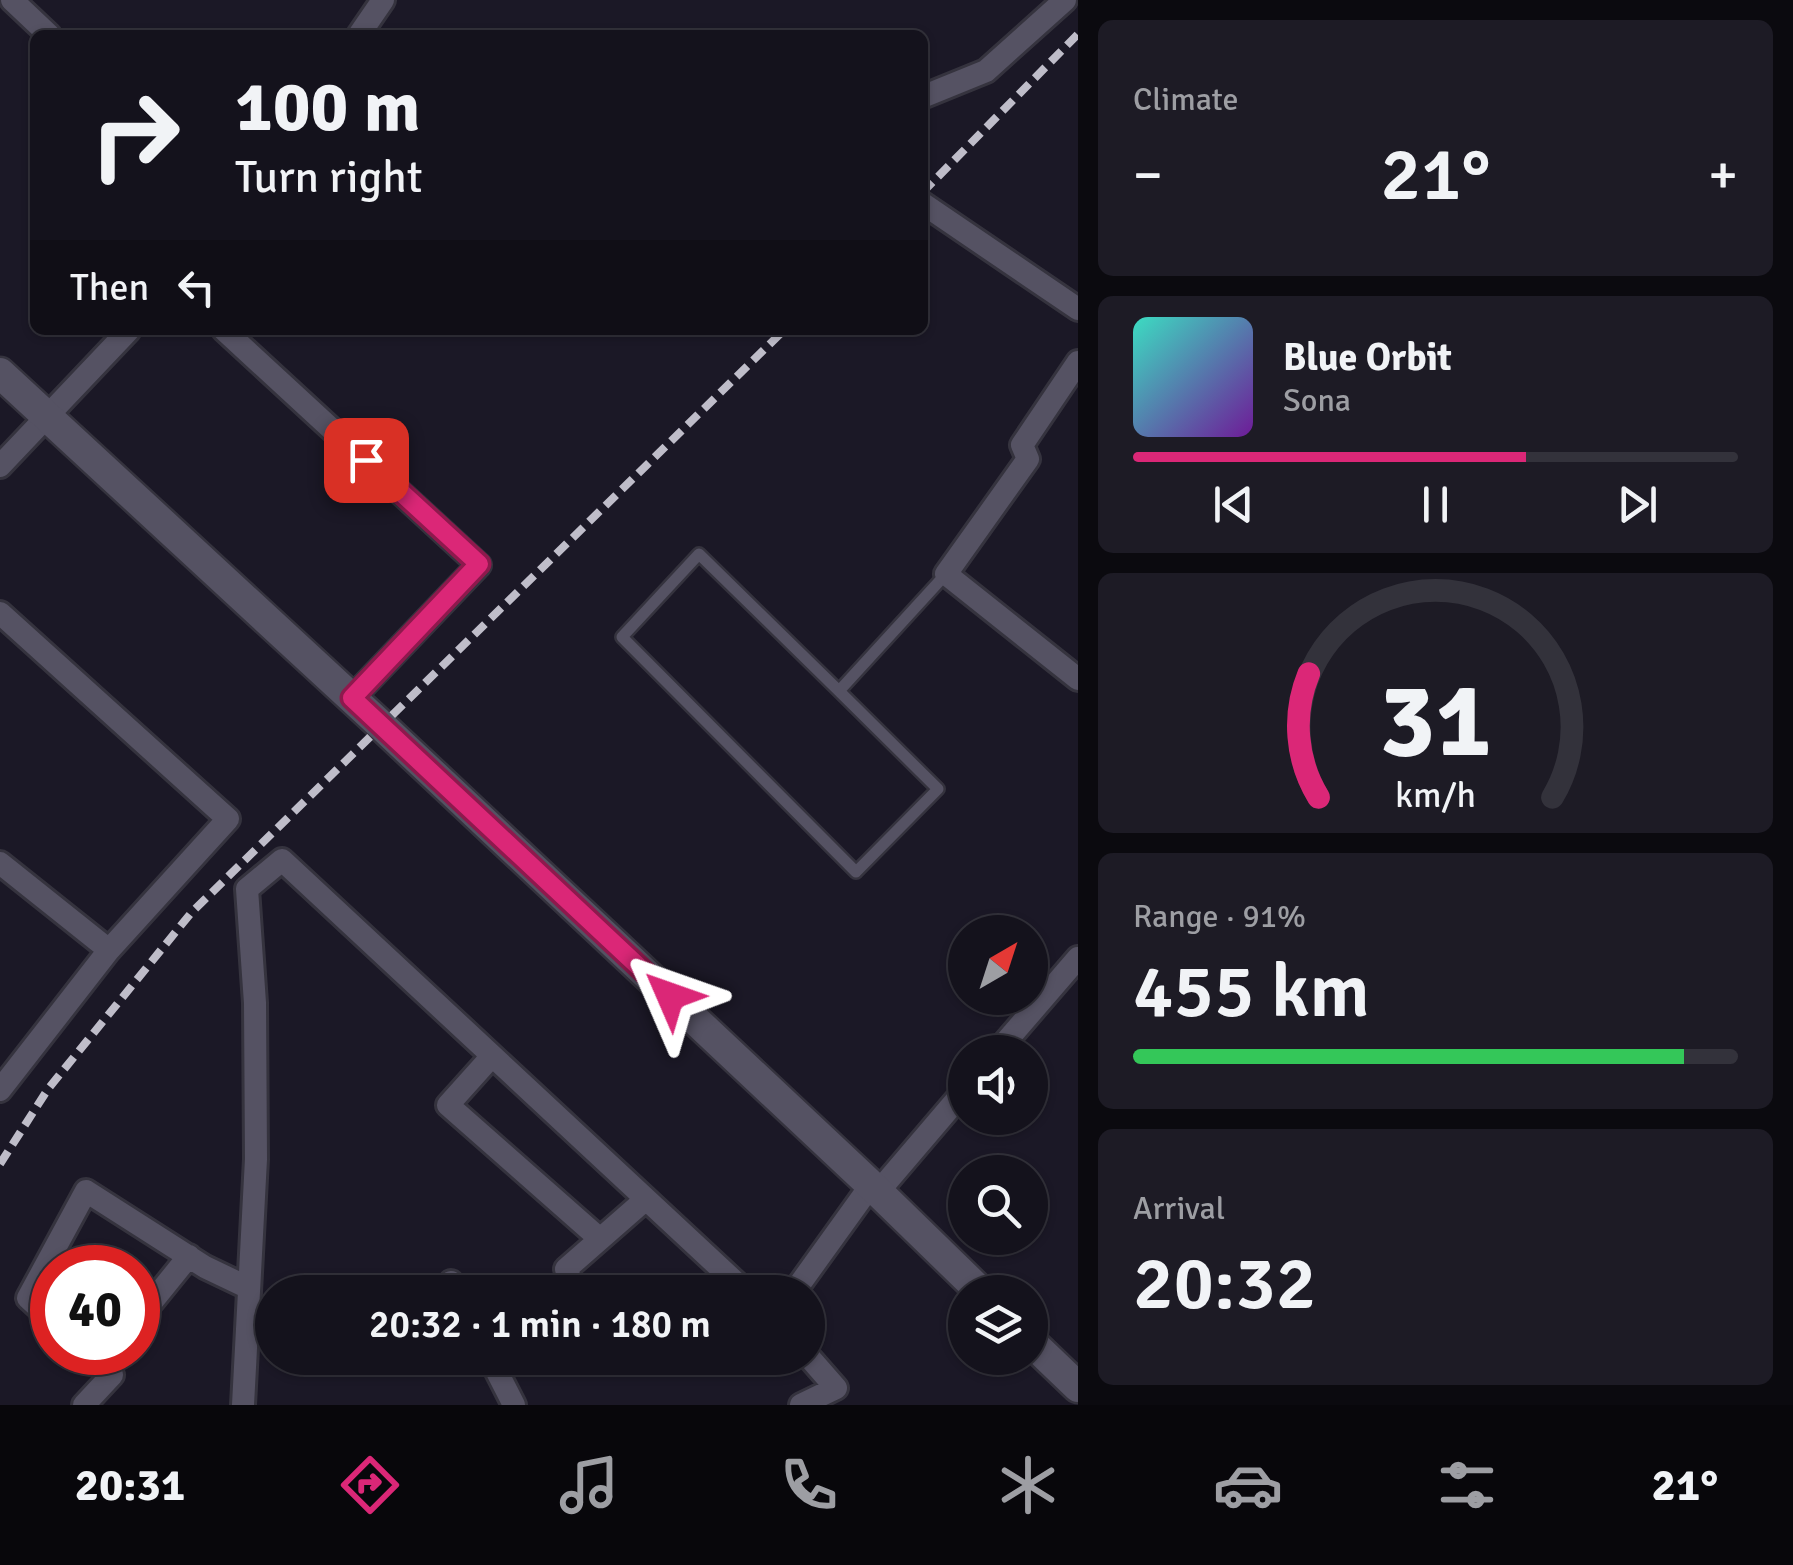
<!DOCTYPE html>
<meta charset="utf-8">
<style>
:root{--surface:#14121c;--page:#1d1b25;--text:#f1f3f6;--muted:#9d9ea3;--line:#33323b;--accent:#db2777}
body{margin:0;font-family:Signika,sans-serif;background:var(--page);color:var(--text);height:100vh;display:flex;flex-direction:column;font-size:38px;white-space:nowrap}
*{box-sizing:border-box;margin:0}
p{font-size:32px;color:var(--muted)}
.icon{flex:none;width:55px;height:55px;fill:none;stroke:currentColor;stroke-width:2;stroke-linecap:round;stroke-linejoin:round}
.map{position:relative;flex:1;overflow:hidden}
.sheet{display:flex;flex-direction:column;gap:20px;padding:20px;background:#0b0a0f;width:715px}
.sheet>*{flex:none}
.top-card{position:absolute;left:30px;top:30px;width:898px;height:305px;border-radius:15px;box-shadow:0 2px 8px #0004,0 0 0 2px var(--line);background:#14121c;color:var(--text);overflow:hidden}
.needle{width:65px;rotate:39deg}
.tools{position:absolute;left:948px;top:915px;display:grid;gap:20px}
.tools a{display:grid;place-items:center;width:100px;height:100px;border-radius:50%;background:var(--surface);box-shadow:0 2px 8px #0004,0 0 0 2px var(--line);font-size:50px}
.speed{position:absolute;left:30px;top:1245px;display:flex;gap:20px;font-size:50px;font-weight:700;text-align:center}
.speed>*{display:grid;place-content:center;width:130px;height:130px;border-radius:50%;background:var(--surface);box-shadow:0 2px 8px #0004,0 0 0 2px var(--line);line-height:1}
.speed .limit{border:15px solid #d22;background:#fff;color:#111}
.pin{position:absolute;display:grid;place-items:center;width:85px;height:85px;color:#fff;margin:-42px;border-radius:20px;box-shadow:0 5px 15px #0006}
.me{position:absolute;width:110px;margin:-55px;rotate:313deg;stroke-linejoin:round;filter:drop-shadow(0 0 8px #0008)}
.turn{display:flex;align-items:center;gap:35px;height:210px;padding:0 40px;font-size:45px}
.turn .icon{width:130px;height:130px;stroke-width:2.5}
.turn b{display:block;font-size:70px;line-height:85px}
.then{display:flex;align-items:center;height:95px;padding:0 40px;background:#0003;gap:20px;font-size:38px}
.big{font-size:75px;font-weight:600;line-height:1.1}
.sheet .tile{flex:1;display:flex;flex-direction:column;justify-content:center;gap:15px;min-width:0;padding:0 35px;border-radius:15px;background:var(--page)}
.sheet .dial{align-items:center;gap:0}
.dial svg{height:260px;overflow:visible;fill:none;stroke:var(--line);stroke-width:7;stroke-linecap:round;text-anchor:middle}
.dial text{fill:var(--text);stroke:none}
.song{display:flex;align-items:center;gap:30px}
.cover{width:120px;height:120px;border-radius:15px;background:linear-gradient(135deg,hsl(170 70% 55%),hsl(280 70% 35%))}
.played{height:10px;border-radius:5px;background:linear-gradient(90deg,var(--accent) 65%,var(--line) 65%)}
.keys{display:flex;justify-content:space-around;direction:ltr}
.heat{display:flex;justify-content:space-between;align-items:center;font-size:55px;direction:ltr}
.charge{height:15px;border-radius:8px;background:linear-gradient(90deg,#34c759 91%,var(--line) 0)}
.trip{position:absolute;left:255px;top:1275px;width:570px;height:100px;border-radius:50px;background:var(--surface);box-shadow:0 2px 8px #0004,0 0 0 2px var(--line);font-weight:600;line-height:100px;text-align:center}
.dock{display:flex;height:160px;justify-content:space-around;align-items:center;background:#08070b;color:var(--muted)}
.dock .icon{width:70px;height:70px}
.dock .active{color:var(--accent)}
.dock b{font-size:45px;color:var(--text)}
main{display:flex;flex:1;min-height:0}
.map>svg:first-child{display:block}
</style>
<main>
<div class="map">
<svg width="1078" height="1405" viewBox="0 0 1078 1405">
<rect width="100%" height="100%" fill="#1b1826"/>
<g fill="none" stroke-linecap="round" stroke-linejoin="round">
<g stroke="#35333e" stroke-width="16">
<path id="service" d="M839 691 699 554 622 637 856 872 938 789 839 691 946 574"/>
</g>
<g stroke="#35333e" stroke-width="28">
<path id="minor" d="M12 0 49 35
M359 35 383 0
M922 97 986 71 1065 0
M922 203 1078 309
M224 330 479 565 352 698
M1078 362 1022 445 1028 459 946 574 1078 679
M0 466 129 330
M0 613 228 819 109 950 0 1090
M0 863 109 950
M997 1052 1078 958
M492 1056 448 1105 600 1239
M878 1192 965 1090
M451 1282 457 1292
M576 1292 566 1269 646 1199
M794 1292 871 1185
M138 1319 189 1256
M52 1320 28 1298 86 1191 205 1267 249 1288
M490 1358 514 1405
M84 1405 112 1375 87 1352
M243 1405 256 1159 255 1003 247 889 282 860 746 1292
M801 1405 836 1388 808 1356"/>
</g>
<g stroke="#35333e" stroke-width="35">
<path id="tertiary" d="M0 373 382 726 871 1185 981 1292
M1030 1341 1078 1387"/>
</g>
<use href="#service" stroke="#555263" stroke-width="11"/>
<use href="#minor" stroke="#555263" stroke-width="22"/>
<use href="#tertiary" stroke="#555263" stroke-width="30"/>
<path stroke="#bfbdc9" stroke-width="8" stroke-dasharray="15 8" stroke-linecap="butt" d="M922 193 1078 34
M0 1164 48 1089 191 913 784 330"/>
</g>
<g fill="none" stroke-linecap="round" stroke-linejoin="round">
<g stroke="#8e194d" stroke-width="25">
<path id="route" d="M366 460 479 564 352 698 670 996"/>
</g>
<use href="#route" stroke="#db2777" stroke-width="18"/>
</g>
</svg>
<div class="tools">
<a><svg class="needle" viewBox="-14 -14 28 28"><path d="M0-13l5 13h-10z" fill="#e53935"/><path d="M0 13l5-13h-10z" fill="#9d9ea3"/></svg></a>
<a><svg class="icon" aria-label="sound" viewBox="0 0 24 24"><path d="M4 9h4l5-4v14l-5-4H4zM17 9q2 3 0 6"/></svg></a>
<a><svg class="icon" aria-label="search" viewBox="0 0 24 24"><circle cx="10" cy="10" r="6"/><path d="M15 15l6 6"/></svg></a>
<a><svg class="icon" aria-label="layers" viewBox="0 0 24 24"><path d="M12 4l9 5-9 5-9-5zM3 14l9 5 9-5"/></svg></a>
</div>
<div class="speed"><div class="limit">40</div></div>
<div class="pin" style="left:366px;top:460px;background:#d93025"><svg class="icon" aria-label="arrive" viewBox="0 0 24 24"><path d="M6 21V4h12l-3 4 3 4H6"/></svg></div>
<svg class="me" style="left:670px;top:996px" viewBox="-20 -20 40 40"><path d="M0-17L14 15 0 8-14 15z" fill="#db2777" stroke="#fff" stroke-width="4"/></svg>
<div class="trip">20:32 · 1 min · 180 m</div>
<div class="top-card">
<div class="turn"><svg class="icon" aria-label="right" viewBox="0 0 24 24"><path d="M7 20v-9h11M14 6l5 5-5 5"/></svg><div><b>100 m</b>Turn right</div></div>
<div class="then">Then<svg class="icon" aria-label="left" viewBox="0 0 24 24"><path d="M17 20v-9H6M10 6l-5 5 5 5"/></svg></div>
</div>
</div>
<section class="sheet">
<div class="tile"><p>Climate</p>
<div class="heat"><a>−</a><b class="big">21°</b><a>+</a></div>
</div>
<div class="tile">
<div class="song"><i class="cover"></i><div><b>Blue Orbit</b><p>Sona</p></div></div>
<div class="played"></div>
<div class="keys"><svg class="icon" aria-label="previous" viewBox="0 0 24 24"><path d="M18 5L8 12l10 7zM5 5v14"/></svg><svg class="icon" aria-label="pause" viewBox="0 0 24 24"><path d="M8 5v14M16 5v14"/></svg><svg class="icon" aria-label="next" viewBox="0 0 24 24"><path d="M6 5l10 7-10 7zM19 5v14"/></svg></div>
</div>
<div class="tile dial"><svg viewBox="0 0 100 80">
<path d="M14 69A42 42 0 1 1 86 69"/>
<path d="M14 69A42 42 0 0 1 11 31" stroke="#db2777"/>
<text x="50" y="56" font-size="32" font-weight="700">31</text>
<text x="50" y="72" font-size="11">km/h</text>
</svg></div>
<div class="tile"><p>Range · 91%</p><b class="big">455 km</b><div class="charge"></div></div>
<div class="tile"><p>Arrival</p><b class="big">20:32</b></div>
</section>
</main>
<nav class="dock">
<b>20:31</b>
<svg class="icon active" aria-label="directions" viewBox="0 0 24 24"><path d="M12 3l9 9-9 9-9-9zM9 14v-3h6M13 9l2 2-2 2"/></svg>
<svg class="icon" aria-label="music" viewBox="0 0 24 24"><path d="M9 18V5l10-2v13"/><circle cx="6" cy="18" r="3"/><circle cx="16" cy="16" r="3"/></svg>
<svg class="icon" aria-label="phone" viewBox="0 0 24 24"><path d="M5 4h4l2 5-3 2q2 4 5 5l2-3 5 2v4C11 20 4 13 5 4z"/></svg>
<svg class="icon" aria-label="climate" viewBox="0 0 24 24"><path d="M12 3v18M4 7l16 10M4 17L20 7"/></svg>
<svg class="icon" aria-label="car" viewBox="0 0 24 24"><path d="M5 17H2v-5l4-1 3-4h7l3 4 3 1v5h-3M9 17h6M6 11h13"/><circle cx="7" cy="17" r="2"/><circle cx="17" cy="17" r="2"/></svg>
<svg class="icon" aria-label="filters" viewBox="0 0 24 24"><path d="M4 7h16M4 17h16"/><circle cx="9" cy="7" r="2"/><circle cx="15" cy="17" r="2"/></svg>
<b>21°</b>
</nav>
